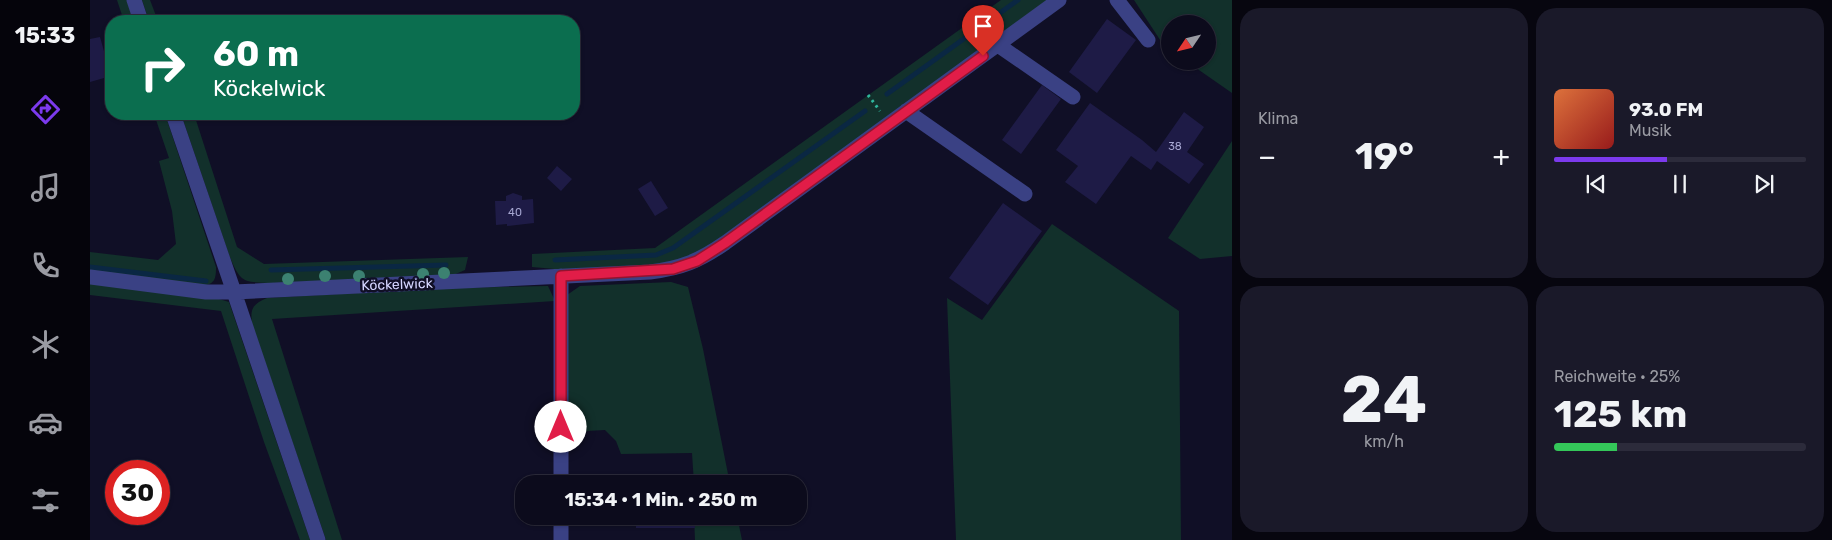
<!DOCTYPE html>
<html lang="de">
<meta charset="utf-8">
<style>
:root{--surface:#0c0b1c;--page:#1a1929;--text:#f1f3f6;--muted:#9a9ba3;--line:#2c2b3b;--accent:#7c3aed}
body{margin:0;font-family:Rubik,sans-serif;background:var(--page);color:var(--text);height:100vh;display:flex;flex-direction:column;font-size:19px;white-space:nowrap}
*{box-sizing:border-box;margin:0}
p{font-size:16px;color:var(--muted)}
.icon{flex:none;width:28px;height:28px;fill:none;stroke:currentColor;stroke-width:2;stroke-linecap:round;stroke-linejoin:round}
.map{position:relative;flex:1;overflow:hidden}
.sheet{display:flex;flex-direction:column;gap:8px;padding:8px;background:#07060f;width:600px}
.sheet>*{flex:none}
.top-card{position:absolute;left:15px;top:15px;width:475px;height:105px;border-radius:20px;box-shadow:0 1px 4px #0004,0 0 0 1px var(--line);background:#0b6e4f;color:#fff;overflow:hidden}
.needle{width:32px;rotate:235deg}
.tools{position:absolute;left:1071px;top:15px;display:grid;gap:10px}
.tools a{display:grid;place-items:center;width:55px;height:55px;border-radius:50%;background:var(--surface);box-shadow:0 1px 4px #0004,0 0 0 1px var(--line);font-size:25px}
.speed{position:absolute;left:15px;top:460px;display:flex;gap:10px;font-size:25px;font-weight:700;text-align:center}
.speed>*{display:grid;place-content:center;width:65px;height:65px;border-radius:50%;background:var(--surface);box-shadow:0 1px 4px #0004,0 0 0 1px var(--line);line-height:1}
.speed .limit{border:8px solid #d22;background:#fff;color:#111}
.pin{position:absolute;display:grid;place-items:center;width:42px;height:42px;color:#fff;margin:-51px -21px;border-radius:50% 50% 50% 0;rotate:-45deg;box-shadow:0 0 5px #0007}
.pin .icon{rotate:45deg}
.me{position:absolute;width:55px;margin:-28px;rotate:0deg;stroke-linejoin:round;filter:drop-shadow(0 0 4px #0008)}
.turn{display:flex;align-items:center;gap:18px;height:105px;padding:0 25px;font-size:22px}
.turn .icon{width:65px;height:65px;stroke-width:2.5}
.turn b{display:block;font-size:35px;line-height:42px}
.big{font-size:38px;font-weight:700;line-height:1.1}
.sheet .widget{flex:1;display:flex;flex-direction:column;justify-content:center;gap:8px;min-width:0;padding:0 18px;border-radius:20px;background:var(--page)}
.sheet .dial{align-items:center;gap:0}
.dial b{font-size:65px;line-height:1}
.song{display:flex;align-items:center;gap:15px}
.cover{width:60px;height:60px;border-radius:8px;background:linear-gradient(135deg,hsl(20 70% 55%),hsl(0 70% 35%))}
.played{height:5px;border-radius:2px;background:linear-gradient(90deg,var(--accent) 45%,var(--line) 45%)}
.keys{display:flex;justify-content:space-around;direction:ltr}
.heat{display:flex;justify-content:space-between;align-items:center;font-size:28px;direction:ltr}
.charge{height:8px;border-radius:4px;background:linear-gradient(90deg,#34c759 25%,var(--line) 0)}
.sheet .tiles{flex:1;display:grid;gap:8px;grid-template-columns:repeat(2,1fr)}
.trip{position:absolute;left:425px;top:475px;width:292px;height:50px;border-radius:20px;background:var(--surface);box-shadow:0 1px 4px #0004,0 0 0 1px var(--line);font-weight:700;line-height:50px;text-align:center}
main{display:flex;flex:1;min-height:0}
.tabs{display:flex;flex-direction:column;width:90px;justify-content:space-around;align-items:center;background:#05040b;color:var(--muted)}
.tabs .icon{width:35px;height:35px}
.tabs .on{color:var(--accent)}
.tabs b{font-size:22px;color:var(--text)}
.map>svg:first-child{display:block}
</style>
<main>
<nav class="tabs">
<b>15:33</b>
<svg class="icon on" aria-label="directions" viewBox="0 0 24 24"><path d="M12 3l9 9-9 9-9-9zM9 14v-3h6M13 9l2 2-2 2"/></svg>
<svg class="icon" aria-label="music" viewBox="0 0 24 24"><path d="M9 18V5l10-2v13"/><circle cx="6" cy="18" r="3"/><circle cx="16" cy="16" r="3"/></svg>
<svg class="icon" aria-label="phone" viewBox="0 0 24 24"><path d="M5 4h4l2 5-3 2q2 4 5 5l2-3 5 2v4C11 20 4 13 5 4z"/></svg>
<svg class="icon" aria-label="climate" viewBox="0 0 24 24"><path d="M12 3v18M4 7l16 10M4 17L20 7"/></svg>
<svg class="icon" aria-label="car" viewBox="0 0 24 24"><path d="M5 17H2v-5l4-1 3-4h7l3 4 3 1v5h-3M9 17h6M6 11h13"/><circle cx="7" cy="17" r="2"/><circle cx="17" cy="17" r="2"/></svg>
<svg class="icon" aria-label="filters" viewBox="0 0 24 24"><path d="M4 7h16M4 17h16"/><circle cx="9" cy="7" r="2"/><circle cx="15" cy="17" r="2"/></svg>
</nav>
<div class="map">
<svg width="1142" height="540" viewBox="0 0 1142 540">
<rect width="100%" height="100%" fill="#100f26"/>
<path fill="#12302b" d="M27 0H38L45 19 43 21H34Z
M52 0H60L68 21H59Z
M911 0H961L620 246 603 256 562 266 476 270 442 267V254L565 248Z
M1044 0H1142V93L1096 61H1118V24H1080V50L1074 46Z
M64 114H75L126 267C126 279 125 283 114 286L0 273V252L68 260 86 244 82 211 69 161 79 158Z
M91 114H104L147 247 174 264 378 257 375 270 361 276 183 283C153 282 151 284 139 255Z
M1142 141V256L1110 259 1078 238Z
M962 224 1089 311 1091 540H866L857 298 892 320Z
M581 282 598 287 613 349 640 484H604L602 453 531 454 526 441 515 430 497 431 490 438 487 446 478 445 477 295 490 286Z
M0 283 129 299 139 302 220 540H210L174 442 131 311 0 295Z
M458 286 465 301 182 319 252 540H236L162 324C160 308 163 304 177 298L359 288Z
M604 516H647L652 540H605Z"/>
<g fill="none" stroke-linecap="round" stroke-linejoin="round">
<path stroke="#0a2743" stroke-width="5" d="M797 94 928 0
M465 260 566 255 583 248 775 111
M0 267 116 281
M181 270 356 265"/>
</g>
<path fill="#1e1b46" d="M1017 19 1046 40 1007 93 979 72Z
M10 37 21 76 0 82V39Z
M952 85 971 99 931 154 912 140Z
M1000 103 1052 140 1066 152 1094 112 1114 127 1097 152 1114 164 1099 184 1067 161 1061 170 1041 156 1006 204 975 182 988 166 966 150Z
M467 166 482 179 471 191 457 178Z
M561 181 578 208 565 216 548 189Z
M423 193 432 196V200L443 199 444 223 417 226V224L406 225 405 201H416V196Z
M913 203 952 231 898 305 859 278Z
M507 516H604L605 528H546V522L507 523Z"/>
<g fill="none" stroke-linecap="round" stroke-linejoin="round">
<path stroke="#30b79d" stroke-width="3" stroke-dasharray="2.5 4" stroke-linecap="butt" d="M778 95 790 111"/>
<path stroke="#3a4184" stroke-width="15" d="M44 0 51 21
M1027 0 1058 40
M908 45 983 97
M816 111 935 194
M471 276V484
M0 277 116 292H144L83 114
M471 516V540
M228 540 144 292 560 272C592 268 609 261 635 243L969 0"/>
</g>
<g fill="#3c8171">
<circle cx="354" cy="273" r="6"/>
<circle cx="333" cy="274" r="6"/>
<circle cx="235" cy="276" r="6"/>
<circle cx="269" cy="276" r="6"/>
<circle cx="198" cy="279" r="6"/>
</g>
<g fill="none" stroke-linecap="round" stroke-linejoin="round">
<g stroke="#92132f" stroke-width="12">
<path id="route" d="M471 427V276L583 269 607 261 635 243 893 56"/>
</g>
<use href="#route" stroke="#e11d48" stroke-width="9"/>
</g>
<g text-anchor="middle" stroke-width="5" stroke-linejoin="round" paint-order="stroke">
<g font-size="11" fill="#a6a6d1">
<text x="1085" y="150">38</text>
<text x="425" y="216">40</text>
</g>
<g font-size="14" fill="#d4d5ff" stroke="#100f26">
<text transform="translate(307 284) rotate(-2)" y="5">Köckelwick</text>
</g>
</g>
</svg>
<div class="tools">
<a><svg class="needle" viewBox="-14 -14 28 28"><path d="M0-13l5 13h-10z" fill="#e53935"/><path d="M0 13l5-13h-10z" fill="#9a9ba3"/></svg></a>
</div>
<div class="speed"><div class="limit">30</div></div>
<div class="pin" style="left:893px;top:56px;background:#d93025"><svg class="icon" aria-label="arrive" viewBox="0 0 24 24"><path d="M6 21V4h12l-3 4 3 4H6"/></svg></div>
<svg class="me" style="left:471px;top:427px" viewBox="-20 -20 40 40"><circle r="19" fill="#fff"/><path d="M0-13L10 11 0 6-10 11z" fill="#e11d48"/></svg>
<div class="trip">15:34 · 1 Min. · 250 m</div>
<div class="top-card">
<div class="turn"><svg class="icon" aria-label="right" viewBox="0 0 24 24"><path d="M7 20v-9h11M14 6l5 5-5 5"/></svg><div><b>60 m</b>Köckelwick</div></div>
</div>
</div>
<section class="sheet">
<div class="tiles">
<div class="widget"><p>Klima</p>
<div class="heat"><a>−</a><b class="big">19°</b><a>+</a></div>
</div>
<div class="widget">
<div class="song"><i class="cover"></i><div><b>93.0 FM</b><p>Musik</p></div></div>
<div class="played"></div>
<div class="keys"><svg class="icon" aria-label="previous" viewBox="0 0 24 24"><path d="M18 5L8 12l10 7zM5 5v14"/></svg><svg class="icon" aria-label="pause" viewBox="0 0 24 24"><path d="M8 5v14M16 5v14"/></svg><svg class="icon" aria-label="next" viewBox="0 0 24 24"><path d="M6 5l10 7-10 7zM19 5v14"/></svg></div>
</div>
<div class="widget dial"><b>24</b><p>km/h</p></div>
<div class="widget"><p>Reichweite · 25%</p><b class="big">125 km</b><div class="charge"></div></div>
</div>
</section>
</main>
